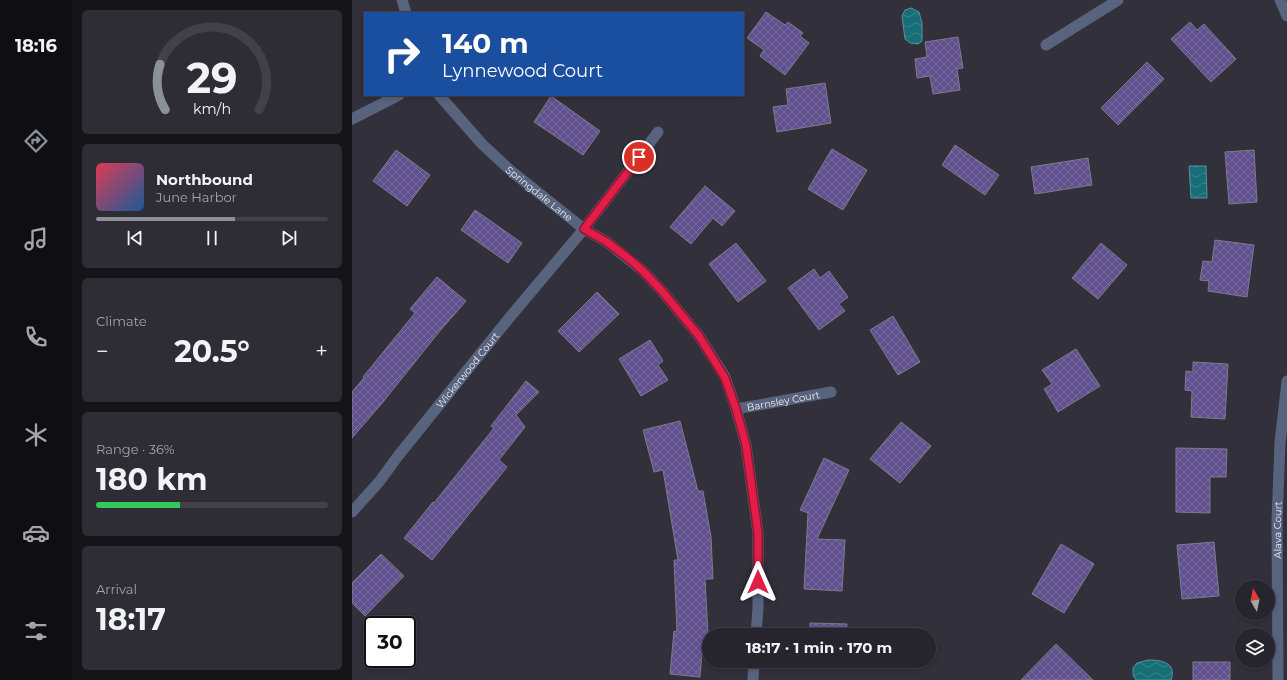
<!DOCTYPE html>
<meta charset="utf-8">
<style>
:root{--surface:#26242c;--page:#2e2c34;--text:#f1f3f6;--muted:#a4a4a9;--line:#424148;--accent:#8c9099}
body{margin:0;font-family:Montserrat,sans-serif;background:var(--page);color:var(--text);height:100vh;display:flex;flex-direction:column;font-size:15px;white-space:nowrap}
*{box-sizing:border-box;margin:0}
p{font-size:13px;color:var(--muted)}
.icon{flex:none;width:22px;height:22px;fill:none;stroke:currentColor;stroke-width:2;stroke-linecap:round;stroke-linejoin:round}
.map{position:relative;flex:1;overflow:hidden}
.details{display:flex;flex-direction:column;gap:10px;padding:10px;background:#151418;width:280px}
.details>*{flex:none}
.top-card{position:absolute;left:12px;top:12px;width:380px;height:84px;border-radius:0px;box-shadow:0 2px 6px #0003,0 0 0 1px var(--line);background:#1a4fa0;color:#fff;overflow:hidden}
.needle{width:26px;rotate:351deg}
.controls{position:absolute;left:883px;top:580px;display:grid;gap:8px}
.controls a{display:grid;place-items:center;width:40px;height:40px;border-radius:50%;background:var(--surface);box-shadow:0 2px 6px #0003,0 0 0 1px var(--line);font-size:20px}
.speed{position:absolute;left:12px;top:616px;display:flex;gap:8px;font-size:20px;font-weight:700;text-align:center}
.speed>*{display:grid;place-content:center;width:52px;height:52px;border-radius:50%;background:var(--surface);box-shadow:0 2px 6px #0003,0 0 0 1px var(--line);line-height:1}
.speed .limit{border:2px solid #111;border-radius:6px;background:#fff;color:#111}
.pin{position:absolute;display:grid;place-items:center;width:34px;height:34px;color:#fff;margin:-17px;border:2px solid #fff;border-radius:50%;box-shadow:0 1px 4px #0007}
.me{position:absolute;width:44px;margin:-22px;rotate:0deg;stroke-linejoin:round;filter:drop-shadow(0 0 3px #0008)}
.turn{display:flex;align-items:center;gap:14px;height:84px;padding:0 12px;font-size:18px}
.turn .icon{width:52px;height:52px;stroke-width:2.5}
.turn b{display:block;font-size:28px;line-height:34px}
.big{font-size:30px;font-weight:700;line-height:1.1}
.details .card{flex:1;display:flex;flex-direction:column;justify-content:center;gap:6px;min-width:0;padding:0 14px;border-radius:6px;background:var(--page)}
.details .dial{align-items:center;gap:0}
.dial svg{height:104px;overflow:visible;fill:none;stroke:var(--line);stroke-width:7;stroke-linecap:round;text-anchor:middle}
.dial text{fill:var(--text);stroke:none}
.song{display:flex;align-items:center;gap:12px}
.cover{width:48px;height:48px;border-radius:6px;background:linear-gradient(135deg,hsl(350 70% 55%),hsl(210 70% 35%))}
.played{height:4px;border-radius:2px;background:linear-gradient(90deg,var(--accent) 60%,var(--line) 60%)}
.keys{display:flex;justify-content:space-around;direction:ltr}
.heat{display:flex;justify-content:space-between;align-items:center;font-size:22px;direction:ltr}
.charge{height:6px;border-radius:3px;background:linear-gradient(90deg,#34c759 36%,var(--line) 0)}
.trip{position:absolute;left:350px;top:628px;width:234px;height:40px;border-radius:20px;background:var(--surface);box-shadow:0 2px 6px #0003,0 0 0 1px var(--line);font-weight:700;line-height:40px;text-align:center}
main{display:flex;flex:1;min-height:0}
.tab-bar{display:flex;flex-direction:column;width:72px;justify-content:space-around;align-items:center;background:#0f0e12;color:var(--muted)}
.tab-bar .icon{width:28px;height:28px}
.tab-bar .on{color:var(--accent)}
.tab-bar b{font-size:18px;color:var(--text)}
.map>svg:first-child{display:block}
</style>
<main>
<nav class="tab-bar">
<b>18:16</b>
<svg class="icon on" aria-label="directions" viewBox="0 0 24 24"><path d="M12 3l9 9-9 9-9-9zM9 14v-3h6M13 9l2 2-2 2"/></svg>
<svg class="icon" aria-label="music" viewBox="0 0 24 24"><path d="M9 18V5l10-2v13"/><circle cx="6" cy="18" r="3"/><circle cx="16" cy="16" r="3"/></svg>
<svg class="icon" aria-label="phone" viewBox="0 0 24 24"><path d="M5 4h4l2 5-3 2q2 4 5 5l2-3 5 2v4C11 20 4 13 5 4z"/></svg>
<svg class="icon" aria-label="climate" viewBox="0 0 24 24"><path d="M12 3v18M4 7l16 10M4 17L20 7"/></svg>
<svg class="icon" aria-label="car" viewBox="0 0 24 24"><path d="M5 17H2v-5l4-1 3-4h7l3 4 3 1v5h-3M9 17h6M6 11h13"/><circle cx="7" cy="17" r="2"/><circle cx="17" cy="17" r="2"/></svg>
<svg class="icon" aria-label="filters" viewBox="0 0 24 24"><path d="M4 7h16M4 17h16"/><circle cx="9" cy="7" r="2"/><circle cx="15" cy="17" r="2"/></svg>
</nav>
<section class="details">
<div class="card dial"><svg viewBox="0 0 100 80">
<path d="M14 69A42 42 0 1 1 86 69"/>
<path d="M14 69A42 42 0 0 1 10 34" stroke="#8c9099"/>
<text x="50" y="56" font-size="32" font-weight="700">29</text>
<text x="50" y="72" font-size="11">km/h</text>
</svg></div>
<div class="card">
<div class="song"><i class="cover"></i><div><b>Northbound</b><p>June Harbor</p></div></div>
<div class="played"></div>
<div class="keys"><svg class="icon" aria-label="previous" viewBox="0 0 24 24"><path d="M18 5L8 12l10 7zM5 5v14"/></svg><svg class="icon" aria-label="pause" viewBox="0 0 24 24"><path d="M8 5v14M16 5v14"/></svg><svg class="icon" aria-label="next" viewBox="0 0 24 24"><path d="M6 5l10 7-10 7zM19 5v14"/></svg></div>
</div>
<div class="card"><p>Climate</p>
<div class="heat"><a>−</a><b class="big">20.5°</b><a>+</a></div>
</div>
<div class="card"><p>Range · 36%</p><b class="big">180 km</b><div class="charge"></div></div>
<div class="card"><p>Arrival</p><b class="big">18:17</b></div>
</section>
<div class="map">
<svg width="935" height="680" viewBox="0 0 935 680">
<defs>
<pattern id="water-waves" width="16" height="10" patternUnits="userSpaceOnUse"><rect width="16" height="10" fill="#186e77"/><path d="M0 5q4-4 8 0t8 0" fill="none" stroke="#3a838b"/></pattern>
<pattern id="building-cross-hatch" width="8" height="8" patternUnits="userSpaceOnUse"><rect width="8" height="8" fill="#60518e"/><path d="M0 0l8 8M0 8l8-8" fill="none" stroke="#776a9e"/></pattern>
</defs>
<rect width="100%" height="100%" fill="#32303b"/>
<path fill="url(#water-waves)" stroke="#57939b" d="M559 8 567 12 570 23V41L566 44 558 43 553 39 550 16 553 10Z
M837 166H854L855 198H839Z
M796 660C809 660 825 662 819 680H784L781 675V668L785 663Z"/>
<path fill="url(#building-cross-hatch)" stroke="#7e7b89" d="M414 12 433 25 436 22 451 33 448 36 457 43 433 75 408 56 412 50 395 38Z
M838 22 845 30 852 24 884 59 859 82 819 39Z
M606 37 611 68 605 69 608 90 581 94 578 76 565 78 563 59 575 57 573 42Z
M795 62 812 79 766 125 749 108Z
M473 83 479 123 425 132 421 107 436 105 434 89Z
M199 96 248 131 231 155 182 122Z
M603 145 647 175 633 195 590 165Z
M480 149 515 170 491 210 456 189Z
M44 150 78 175 55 206 21 181Z
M902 150 905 202 877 204 873 152Z
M736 158 740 185 683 194 679 167Z
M353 186 383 211 370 226 361 218 339 244 318 227Z
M123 210 170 243 156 263 109 230Z
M863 240 902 245 895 297 856 291 857 281 848 280 851 261 860 262Z
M384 243 414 281 386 302 357 264Z
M749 243 775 265 746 299 720 278Z
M462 269 468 278 477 271 496 297 487 304 493 311 467 330 436 288Z
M85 277 114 301 87 332 31 402 0 438V392L12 378 11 377 63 313 58 309Z
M245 292 267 314 227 352 206 331Z
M541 316 568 362 546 375 518 330Z
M298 340 311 361 306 365 316 380 289 396 267 359Z
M724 349 748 386 706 412 692 389 700 384 690 370Z
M841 362 876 364 873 419 839 417 840 391 833 390 834 371 841 372Z
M174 381 187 392 164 415 173 427 147 460 155 467 80 560 52 538 81 502 82 503 142 428 139 426Z
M328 421 346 491H351L359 537 361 579H353L356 634 359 635H357V652H350L348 677 318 674 322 631 325 632 322 560H326L311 470 302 472 291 430Z
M549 422 579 446 548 483 518 459Z
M824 448 875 449 874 477H858V513L824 512Z
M472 458 497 470 465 539 493 540 490 591 452 589 456 513 448 510Z
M862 542 867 596 830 599 825 545Z
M709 544 742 564 712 613 680 594Z
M29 554 52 576 13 616 0 603V583Z
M458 623 495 624 494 635H458Z
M704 644 741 680H669Z
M457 661H494V668L457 667Z
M841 662H878V680H841Z"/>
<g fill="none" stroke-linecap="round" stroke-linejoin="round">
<g stroke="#58637d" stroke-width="11">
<path d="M50 0 54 13"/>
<path d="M928 0 935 16"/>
<path d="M694 45 766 0"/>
<path id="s1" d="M87 95 130 144 158 170 232 229 255 242 290 270 310 291 347 336 373 377 384 409 394 445 406 533V608L404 635"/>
<path d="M0 119 47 95"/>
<path id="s2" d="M384 409 479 392"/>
<path id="s3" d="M0 512 27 482 46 456 158 317 232 229 306 132"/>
<path d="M401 680 402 661"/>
<path id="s4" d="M926 680 925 521 928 443 935 381"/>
</g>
</g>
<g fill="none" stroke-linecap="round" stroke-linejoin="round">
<g stroke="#92132f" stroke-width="10">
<path id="route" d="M287 157 232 229 255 242 276 258 290 270 310 291 347 336 373 378 384 409 394 445 406 533V582"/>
</g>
<use href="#route" stroke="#e11d48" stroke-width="7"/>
</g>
<g text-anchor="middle" stroke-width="4" stroke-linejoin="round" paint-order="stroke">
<g font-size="10" fill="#eae9f0" stroke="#1a191e">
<text dy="4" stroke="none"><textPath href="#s1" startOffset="141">Springdale Lane</textPath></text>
<text dy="4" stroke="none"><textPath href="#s3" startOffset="183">Wickerwood Court</textPath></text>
<text dy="4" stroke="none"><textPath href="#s2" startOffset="48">Barnsley Court</textPath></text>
<text dy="4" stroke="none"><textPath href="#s4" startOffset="150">Alava Court</textPath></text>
</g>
</g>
</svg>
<div class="controls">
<a><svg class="needle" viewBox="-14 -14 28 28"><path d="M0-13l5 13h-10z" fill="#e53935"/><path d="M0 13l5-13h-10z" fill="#a4a4a9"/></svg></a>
<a><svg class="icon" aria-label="layers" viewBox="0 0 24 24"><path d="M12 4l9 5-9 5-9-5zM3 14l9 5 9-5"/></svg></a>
</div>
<div class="speed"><div class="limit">30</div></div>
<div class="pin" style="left:287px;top:157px;background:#d93025"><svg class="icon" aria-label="arrive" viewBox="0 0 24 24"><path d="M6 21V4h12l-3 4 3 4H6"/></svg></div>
<svg class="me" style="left:406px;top:582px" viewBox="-20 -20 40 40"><path d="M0-17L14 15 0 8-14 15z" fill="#e11d48" stroke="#fff" stroke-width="4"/></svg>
<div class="trip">18:17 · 1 min · 170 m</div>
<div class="top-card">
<div class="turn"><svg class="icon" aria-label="right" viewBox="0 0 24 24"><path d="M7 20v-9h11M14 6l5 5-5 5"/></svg><div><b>140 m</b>Lynnewood Court</div></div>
</div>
</div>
</main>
